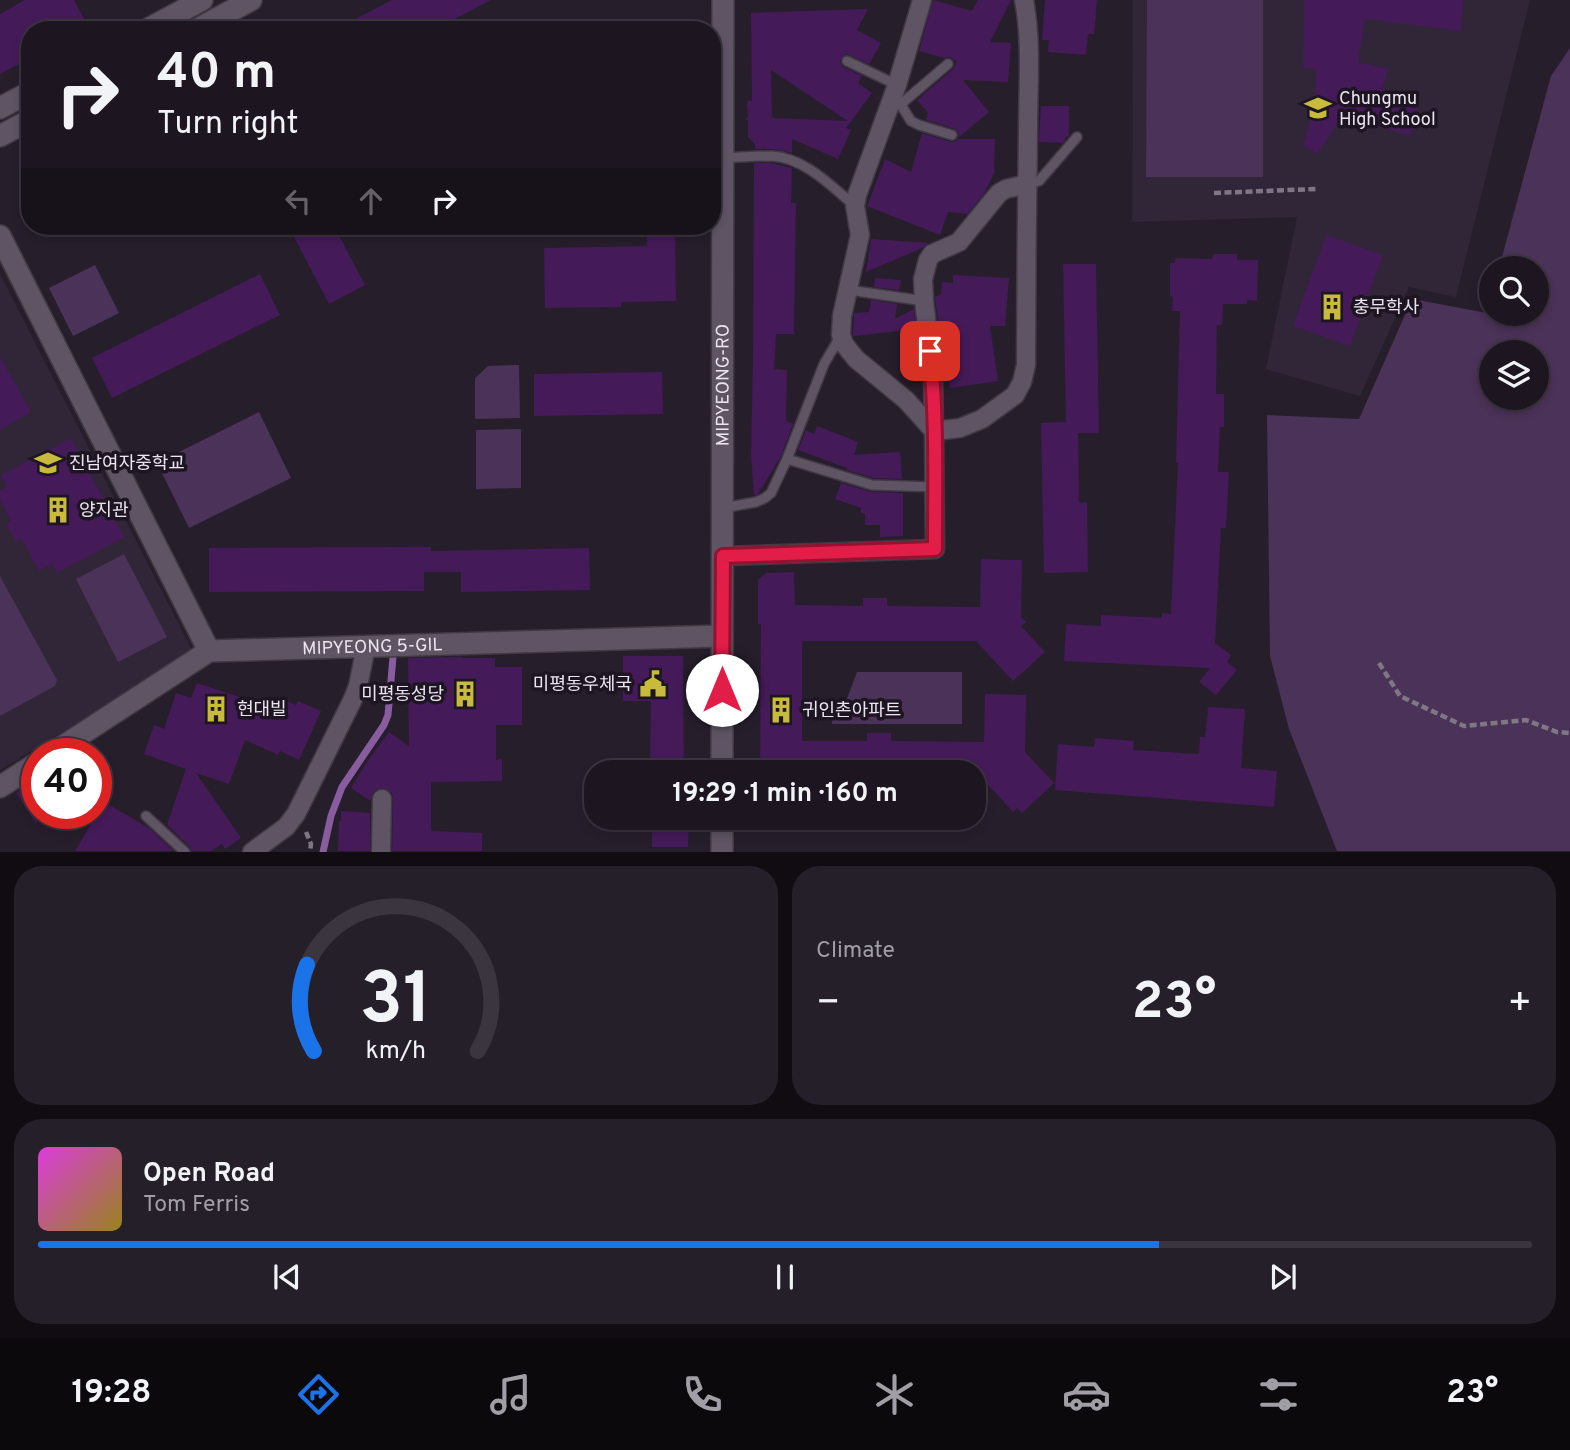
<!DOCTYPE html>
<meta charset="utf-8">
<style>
:root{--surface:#1d1621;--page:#251f2a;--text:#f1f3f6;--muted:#a09fa5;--line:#3b353f;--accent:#1a73e8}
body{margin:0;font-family:Overpass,"Noto Sans KR",sans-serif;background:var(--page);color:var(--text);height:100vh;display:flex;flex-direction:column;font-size:26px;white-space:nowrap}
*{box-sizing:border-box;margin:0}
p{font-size:23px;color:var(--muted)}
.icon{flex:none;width:38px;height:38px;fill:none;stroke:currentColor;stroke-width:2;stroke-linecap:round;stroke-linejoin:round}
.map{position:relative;height:852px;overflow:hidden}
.panel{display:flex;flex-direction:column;gap:14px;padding:14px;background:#100c12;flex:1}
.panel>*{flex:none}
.top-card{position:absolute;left:21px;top:21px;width:700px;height:214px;border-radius:28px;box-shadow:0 4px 10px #0003,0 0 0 2px var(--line);background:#1d1621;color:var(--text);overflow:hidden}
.fabs{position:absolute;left:1479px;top:256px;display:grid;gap:14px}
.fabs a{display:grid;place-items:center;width:70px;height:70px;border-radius:50%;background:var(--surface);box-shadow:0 4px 10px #0003,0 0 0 2px var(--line);font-size:35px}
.speed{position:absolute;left:21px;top:738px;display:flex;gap:14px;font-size:35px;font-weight:700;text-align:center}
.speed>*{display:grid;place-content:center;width:91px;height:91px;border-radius:50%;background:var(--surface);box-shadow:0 4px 10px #0003,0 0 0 2px var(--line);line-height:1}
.speed .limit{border:10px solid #d22;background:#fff;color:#111}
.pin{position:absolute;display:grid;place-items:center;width:60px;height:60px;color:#fff;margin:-30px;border-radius:14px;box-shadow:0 4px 10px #0006}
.me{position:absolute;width:77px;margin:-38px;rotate:0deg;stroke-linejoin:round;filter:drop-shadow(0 0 5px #0008)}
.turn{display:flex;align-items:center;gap:24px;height:147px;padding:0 21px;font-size:32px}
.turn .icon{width:91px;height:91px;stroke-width:2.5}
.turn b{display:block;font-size:49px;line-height:60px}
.lanes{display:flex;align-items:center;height:66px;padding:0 21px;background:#0003;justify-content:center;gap:35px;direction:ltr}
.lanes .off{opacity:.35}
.big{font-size:52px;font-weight:700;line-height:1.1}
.panel .widget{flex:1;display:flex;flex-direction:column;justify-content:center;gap:10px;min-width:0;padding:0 24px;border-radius:28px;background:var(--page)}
.panel .dial{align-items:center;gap:0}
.dial svg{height:182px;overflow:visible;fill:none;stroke:var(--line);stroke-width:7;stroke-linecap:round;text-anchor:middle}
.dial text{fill:var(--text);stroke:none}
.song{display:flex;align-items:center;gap:21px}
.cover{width:84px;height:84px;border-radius:10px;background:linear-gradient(135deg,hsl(300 70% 55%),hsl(50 70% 35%))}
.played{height:7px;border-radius:4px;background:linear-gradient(90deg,var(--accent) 75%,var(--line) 75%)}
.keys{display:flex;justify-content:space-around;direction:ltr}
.heat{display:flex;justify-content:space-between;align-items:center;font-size:38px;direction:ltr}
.panel .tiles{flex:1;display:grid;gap:14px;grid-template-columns:1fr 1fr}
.widget:last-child{grid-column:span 2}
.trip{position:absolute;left:584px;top:760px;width:402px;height:70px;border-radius:28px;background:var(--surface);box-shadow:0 4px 10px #0003,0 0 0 2px var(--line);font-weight:700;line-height:70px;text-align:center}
.tabs{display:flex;height:112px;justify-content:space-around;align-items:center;background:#0c090d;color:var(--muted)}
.tabs .icon{width:49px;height:49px}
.tabs .current{color:var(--accent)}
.tabs b{font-size:32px;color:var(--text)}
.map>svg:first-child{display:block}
</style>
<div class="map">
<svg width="1570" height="852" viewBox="0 0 1570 852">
<rect width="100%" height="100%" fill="#271e2c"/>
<path fill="#312538" d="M1133 0H1530L1456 297 1409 287 1360 396 1266 369 1297 217 1132 222Z
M0 274 193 652 0 770Z"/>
<path fill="#4b3258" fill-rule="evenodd" d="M1147 0H1263V177H1146Z
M1570 48V851H1337L1289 729 1270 656 1267 415 1359 419 1412 299 1487 313 1491 299V313H1536V268H1499L1551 76ZM1491 352H1536V397H1491Z
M95 265 119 313 73 336 49 288Z
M519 365 520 418 475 419V378L488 366Z
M259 412 291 478 189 528 157 463Z
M521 429V488L476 489V430Z
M124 554 167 637 118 662 76 579Z
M0 576 57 680 55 686 0 716Z
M857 672H962V724H832V704H840L846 701Z"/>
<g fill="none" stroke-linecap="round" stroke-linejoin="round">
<path stroke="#885c9f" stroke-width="7" d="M323 852 331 816 342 787 384 725 388 715 393 657"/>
</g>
<path fill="#451a59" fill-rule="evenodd" d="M25 0H74L90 30H30V58L0 74V14Z
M392 0H491L433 30H334Z
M933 0 972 11 978 0H1011L990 42 1011 43 1008 82 963 80 989 112 959 137V133L955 129 926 120 928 113 917 100 953 69 957 62 950 57 944 58 919 51Z
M1045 0H1097L1094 34H1088L1086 55 1048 52 1049 40H1042Z
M1304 0H1463L1461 31 1365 19 1358 62 1388 69 1382 89 1419 100 1410 136 1344 114 1317 154 1303 145 1315 105 1316 69 1303 68Z
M868 9 857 30 881 43 869 64 847 54 843 56 840 61 843 67 862 76 858 83 872 93 846 128 851 130 838 159 792 139V153L773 149H755V144L748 137V120L745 119 748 117 747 101H752L751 13ZM771 70 848 121 772 118Z
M1041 106H1069V136L1065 137V140L1063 143 1039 142Z
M922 133 951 142H954L958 139H995L994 173 984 194 967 214 948 212 940 235 867 206 885 159 911 172Z
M754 163H771L792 168 791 203H796L794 334H776L774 369 787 370 786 421 793 424 781 456 758 494 754 495 751 453 753 363Z
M301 226H334L365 285 329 304 291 231Z
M647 226H675L676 301 621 302V307L545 308 544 248 647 246Z
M1326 235 1383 255 1350 346 1293 326Z
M871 239 929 243 922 248 866 272Z
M1213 254H1237V260H1258L1257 301 1247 300V304H1223L1222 325H1217L1216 394H1224V427H1220L1218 472H1229L1226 528H1221L1215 643 1231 655 1227 662 1237 670 1216 695 1199 682 1210 668 1064 661 1066 624 1101 626V615L1162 618V613L1171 614 1178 463H1176L1180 311H1172L1173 297 1170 296V263H1175V258L1212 259Z
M1063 264H1096L1099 433H1078L1079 503 1087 502 1088 572 1044 573 1041 423 1066 422Z
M260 274 280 315 112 398 92 358Z
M953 275 1009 278 1005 326H990L998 381 950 388 940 327H939L935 297 941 294 942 282 953 283Z
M875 278 901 280 899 290 874 287Z
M871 300 897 304 895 319 914 309 916 329 853 336 854 313 869 312Z
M0 357 31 412 0 430Z
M662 372 663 414 534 416V374Z
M817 426 858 442 854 455 900 452 902 479 873 478 846 470 847 468 798 450 806 430 814 434Z
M71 438 124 537 57 573 52 564 39 571 22 539 16 542 6 524 11 521 0 500V490L7 486 1 475Z
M841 483 871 492 903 493V536L880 537V525H865V513H861V508L835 499Z
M431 547V551L589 548 590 590 461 592V572H424V591L209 592V548Z
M981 559 1022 560 1021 617 1026 622 1021 626 1045 652 1013 681 976 641H802V741H867V733H891V741L984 742 985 694 1026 695 1025 752 1054 783 1022 813 1017 808 1013 812 980 776H975V772H760L761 624H758V580L766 573 794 572 795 605 863 606V598H887V606L980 607Z
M623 656H683L684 772H650L651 701H623Z
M462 657V658H495V667H522V725H496V760L502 759V781L431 782V831L482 833V851H392L393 799 392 793 383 788 377 789 372 794 371 801 351 788 367 762 389 732 409 746 408 658Z
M197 683 273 708 278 697 296 705 298 701 321 711 299 760 280 751 278 755 245 740 229 784 196 773 241 838 225 849 222 844 211 851H192L190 847 167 825 186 769 144 754 154 725 164 729 176 693 191 698Z
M1208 707 1245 709 1241 768 1277 771 1274 807 1055 790 1058 744 1094 747 1095 738 1134 741 1133 750 1199 754 1200 737H1205Z
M37 779V825L16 793Z
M104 802 149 828 174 851H75Z
M341 811 370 813V851H338L339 821H341Z
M652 817H689L688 847H652Z"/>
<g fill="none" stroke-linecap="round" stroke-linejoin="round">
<g stroke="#403944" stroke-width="12">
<path id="service" d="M847 61 897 85
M894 94 911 121 919 125 952 135
M901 104 948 64
M723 158C739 157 756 156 772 156 805 158 831 186 855 206
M1027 184 1039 181 1077 137
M849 290 924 301
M787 459 872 485 935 487
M723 508 756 502 765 498 771 493 787 459 824 364 840 337
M146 816 185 852"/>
</g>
<g stroke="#403944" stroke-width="21">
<path id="minor" d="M1024 0C1032 42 1028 86 1028 129 1027 208 1026 286 1026 365L1022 382 1015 395 982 419 960 428 934 431 933 376 924 301 923 279 928 260 932 254 959 242 999 193 1006 189 1027 184
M723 556 935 549 934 431 906 400 856 359 844 344 841 335 842 316 860 235 855 206 857 195 897 85 922 0
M252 852 286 827 296 814 353 699 358 686 366 647
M381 852 382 799"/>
</g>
<g stroke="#403944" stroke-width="24">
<g id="tertiary">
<path d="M146 30 202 0"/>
<path d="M196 30 251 0"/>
<path d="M0 108 30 92"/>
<path d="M0 136 30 120"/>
<path d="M0 236 209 651"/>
<path id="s1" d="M51 754 209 651 722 636"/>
<path id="s2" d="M722 772 723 0"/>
<path d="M0 787 37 763"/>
<path d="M722 852V817"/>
</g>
</g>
<path stroke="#7f7884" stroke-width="4.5" stroke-dasharray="7 3.5" stroke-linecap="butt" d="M1214 193 1316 189
M1379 663 1400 696 1464 726 1526 720 1557 732 1570 733
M306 832 311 844 310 852"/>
<use href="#service" stroke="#5e5464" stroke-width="9"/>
<use href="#minor" stroke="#5e5464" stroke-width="18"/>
<use href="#tertiary" stroke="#5e5464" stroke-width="21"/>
</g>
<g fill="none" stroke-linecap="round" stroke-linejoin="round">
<g stroke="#92132f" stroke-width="18">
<path id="route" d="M722 690 723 556 935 549C935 483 937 416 930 351"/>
</g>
<use href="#route" stroke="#e11d48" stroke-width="12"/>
</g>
<defs>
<g id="school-bare" transform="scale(2.1)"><path d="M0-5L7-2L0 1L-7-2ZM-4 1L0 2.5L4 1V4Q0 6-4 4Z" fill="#c8bb3b" stroke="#1e1522" stroke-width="2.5" paint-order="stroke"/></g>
<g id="building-bare" transform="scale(2.1)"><path d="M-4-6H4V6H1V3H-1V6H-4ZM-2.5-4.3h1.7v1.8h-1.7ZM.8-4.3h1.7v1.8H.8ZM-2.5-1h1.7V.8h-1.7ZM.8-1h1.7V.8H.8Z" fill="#c8bb3b" stroke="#1e1522" stroke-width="2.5" paint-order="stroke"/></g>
<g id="civic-bare" transform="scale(2.1)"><path d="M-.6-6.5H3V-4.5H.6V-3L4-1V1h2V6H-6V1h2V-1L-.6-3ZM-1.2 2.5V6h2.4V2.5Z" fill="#c8bb3b" stroke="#1e1522" stroke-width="2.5" paint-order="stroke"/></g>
</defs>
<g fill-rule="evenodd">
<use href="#school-bare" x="1318" y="108"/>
<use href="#building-bare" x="1332" y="307"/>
<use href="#school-bare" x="48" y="463"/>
<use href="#building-bare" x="58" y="510"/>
<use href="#civic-bare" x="653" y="684"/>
<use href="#building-bare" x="465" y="694"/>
<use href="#building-bare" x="216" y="709"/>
<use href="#building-bare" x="781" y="710"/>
</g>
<g text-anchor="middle" stroke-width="7" stroke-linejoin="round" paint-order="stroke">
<g font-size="18" fill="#ebe5ef" stroke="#1e1522" text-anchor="start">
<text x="1339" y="104">Chungmu<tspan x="1339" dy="21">High School</tspan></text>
<text x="1353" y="313">충무학사</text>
<text x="69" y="469">진남여자중학교</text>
<text x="79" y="516">양지관</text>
<text x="632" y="690" text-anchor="end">미평동우체국</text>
<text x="444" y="700" text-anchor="end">미평동성당</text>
<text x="237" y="715">현대빌</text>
<text x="802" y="716">귀인촌아파트</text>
</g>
<g font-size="18" fill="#ebe5ef" stroke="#1e1522">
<text dy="6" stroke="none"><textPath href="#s2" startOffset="387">MIPYEONG-RO</textPath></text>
<text dy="6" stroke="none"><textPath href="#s1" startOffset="352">MIPYEONG 5-GIL</textPath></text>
</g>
</g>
</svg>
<div class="fabs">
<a><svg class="icon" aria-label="search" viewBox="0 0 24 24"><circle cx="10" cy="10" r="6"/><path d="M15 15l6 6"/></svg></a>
<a><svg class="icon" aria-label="layers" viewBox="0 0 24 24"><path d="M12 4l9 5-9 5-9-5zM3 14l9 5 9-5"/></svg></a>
</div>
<div class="speed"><div class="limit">40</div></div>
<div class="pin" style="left:930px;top:351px;background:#d93025"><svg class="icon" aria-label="arrive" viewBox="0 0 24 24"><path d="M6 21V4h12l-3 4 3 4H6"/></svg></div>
<svg class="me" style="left:722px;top:690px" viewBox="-20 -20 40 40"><circle r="19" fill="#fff"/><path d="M0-13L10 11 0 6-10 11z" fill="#e11d48"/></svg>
<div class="trip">19:29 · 1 min · 160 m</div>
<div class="top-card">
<div class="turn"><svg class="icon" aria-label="right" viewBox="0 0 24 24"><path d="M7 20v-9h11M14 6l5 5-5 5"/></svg><div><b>40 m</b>Turn right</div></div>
<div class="lanes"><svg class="icon off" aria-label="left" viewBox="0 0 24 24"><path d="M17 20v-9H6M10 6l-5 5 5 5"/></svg><svg class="icon off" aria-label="ahead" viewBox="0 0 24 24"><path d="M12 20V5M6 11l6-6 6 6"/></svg><svg class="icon" aria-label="right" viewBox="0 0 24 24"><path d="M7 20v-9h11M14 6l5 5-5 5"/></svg></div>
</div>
</div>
<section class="panel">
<div class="tiles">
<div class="widget dial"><svg viewBox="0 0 100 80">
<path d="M14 69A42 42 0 1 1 86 69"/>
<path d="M14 69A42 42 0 0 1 11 31" stroke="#1a73e8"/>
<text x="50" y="56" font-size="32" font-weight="700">31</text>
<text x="50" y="72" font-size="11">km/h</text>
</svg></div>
<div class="widget"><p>Climate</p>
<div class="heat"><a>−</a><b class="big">23°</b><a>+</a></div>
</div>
<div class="widget">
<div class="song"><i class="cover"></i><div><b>Open Road</b><p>Tom Ferris</p></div></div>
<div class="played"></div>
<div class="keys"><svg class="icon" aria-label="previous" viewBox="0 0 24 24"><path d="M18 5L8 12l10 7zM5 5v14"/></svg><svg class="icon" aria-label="pause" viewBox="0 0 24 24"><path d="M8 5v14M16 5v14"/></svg><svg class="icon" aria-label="next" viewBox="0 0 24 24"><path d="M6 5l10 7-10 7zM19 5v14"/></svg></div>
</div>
</div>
</section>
<nav class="tabs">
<b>19:28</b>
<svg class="icon current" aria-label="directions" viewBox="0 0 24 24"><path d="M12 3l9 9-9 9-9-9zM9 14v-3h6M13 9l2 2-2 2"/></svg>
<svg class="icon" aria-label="music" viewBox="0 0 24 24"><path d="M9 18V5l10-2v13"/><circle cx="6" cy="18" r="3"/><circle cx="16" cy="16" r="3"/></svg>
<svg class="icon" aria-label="phone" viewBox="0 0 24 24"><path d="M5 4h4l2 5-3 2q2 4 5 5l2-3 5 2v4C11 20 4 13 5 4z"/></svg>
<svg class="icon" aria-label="climate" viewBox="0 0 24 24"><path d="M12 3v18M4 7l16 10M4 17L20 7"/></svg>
<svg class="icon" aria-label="car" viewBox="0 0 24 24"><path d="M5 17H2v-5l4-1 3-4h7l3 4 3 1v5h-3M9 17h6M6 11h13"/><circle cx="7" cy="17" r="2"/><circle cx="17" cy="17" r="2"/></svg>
<svg class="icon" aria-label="filters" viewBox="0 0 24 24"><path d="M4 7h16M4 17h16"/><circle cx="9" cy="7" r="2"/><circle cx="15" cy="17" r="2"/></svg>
<b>23°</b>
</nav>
